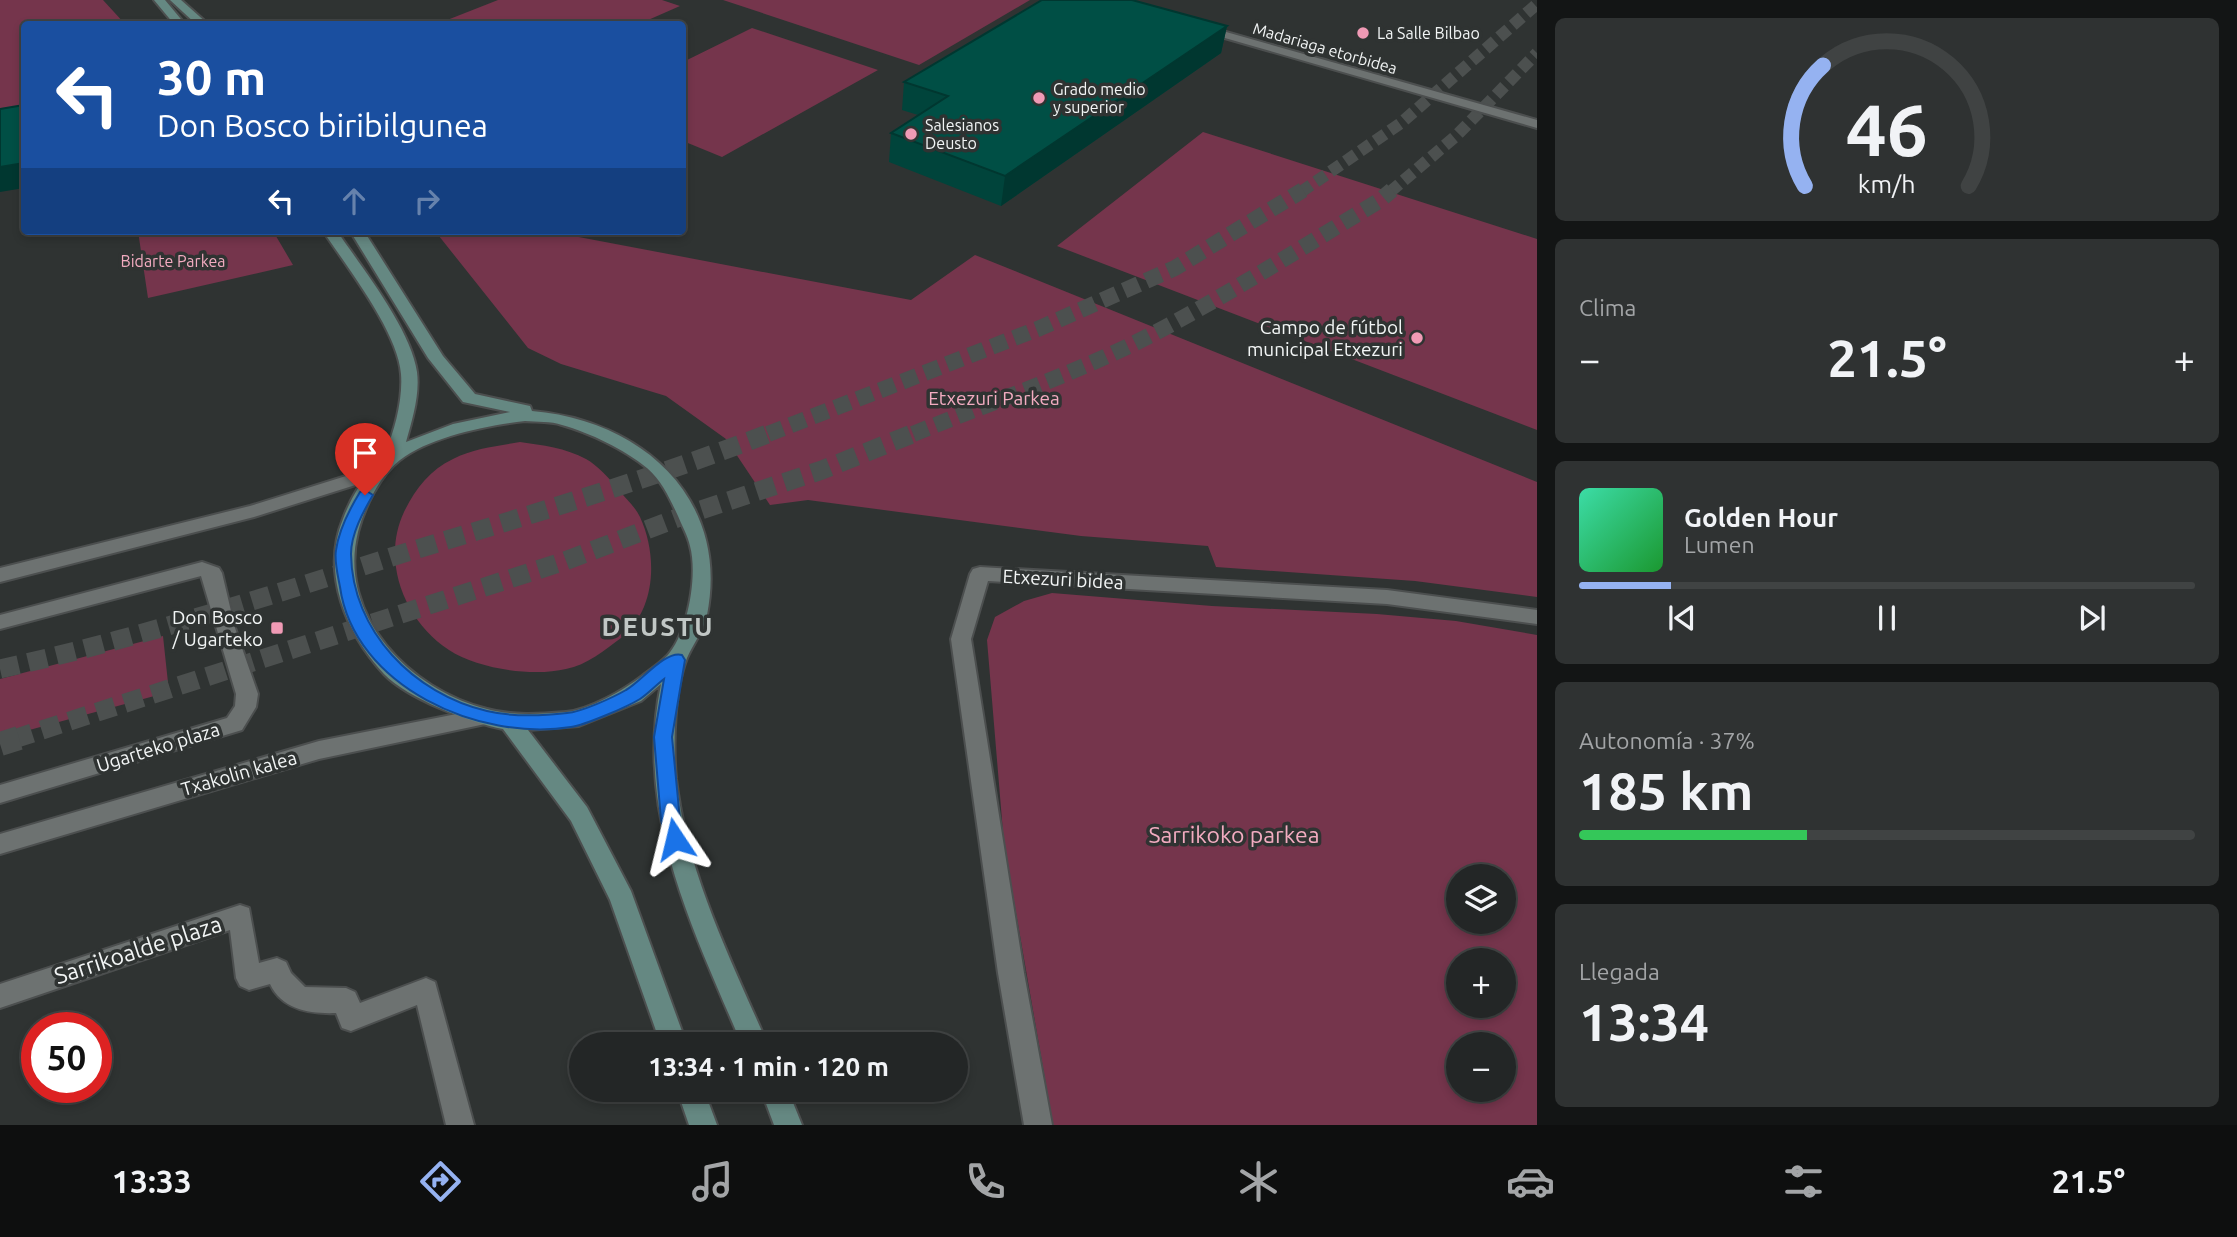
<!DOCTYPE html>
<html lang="es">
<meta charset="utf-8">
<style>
:root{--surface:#232626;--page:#2f3232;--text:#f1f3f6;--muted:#a3a5a7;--line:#404343;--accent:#95b2f1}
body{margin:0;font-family:Ubuntu,sans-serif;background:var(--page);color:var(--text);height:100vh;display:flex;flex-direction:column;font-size:26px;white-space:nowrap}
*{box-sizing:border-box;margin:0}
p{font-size:23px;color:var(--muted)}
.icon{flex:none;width:38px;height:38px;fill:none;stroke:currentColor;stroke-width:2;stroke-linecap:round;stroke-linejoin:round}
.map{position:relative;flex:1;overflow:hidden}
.side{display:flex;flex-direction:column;gap:18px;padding:18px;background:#131515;width:700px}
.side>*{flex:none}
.banner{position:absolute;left:21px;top:21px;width:665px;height:214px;border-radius:7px;box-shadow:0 4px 10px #0003,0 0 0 2px var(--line);background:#1a4fa0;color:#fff;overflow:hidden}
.fabs{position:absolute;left:1446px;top:864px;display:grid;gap:14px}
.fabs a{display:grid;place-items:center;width:70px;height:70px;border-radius:50%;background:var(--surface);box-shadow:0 4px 10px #0003,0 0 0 2px var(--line);font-size:35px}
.speed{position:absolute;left:21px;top:1012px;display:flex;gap:14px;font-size:35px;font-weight:700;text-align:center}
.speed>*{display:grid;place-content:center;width:91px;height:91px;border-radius:50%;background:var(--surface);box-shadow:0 4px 10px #0003,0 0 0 2px var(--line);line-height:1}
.speed .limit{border:10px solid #d22;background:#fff;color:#111}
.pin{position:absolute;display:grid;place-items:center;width:60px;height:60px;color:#fff;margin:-72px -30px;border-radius:50% 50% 50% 0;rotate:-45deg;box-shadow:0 0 7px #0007}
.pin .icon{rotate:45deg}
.me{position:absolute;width:77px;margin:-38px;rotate:350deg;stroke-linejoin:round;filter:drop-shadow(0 0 5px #0008)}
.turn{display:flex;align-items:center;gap:24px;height:147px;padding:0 21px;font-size:32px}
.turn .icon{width:91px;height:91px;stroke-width:2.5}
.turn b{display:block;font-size:49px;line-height:60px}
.lanes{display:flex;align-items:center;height:66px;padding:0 21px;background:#0003;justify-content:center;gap:35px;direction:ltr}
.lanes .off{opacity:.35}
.big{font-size:52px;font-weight:700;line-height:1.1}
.side .widget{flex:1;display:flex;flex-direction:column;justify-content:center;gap:10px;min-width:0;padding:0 24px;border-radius:10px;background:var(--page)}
.side .dial{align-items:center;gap:0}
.dial svg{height:182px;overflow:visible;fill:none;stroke:var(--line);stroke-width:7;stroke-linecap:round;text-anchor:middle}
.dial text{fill:var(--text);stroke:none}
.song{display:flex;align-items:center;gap:21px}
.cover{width:84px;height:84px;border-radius:10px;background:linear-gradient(135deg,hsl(160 70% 55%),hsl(130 70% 35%))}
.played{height:7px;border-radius:4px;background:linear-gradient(90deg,var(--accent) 15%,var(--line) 15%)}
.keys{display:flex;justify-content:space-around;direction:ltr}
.heat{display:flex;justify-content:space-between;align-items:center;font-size:38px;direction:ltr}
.charge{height:10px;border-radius:5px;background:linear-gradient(90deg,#34c759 37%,var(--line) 0)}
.trip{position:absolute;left:569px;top:1032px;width:399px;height:70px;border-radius:35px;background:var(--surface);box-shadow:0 4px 10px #0003,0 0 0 2px var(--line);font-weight:700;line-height:70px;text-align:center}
.tabs{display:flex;height:112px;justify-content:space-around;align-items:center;background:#0e0f0f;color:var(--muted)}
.tabs .icon{width:49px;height:49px}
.tabs .selected{color:var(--accent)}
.tabs b{font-size:32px;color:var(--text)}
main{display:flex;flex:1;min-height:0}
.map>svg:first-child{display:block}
</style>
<main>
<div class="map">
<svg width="1537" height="1125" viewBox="0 0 1537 1125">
<rect width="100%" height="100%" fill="#2f3332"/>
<path fill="#75354c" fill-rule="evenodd" d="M0 0H103L125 24H24V121L0 126Z
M498 0H662L680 6 639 24H437Z
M723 0H1030L919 65Z
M752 28 878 70 722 157 683 141V62Z
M1203 132 1537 239V430L1057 246Z
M138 231H273L293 265 148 298Z
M435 231H547L911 300 975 255 1537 482V597L1415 581 1216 567 1208 546 1081 536 808 500 770 505 726 439 666 396 561 364 528 348Z
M520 442C542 445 566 448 586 459 597 465 609 478 617 488 624 497 635 506 640 517 658 556 656 610 621 638 605 650 587 665 566 669 533 677 478 669 449 650 404 620 381 561 404 512 415 489 430 470 453 459 474 448 498 446 520 442Z
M1052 593 1212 606 1377 614 1456 621 1537 635V1125H1053L1004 844 987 640 995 617 1024 601ZM1458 877H1503V922H1458ZM1458 961H1503V1006H1458ZM1458 1045H1503V1090H1458Z
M163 636 169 692 0 738V679Z"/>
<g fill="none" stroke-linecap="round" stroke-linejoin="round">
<path stroke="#4c504f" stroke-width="12" stroke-dasharray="12 6" stroke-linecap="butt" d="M1301 192 1401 123 1537 4
M1390 192 1456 136 1537 53"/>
<path stroke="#4c504f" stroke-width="16" stroke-dasharray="16 8" stroke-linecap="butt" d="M768 434 1040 328 1175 268 1303 190
M913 434C987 404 1063 378 1135 343 1219 301 1299 249 1379 201L1392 190"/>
<path stroke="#4c504f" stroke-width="19" stroke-dasharray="19 10" stroke-linecap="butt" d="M0 669C136 639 269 596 401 554 526 516 651 479 773 432
M14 739 565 561 680 517 822 470 917 432"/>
<path stroke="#4c504f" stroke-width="24" stroke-dasharray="24 12" stroke-linecap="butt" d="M0 744 19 738"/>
<g stroke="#4c4f4f" stroke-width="4">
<path id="pedestrian" d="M202 562 219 568 222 573 235 628 258 694 256 707 242 730 0 803V785L227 718 235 706 236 694 201 576 0 629V615Z
M240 905 249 908 259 963 277 958 286 962 291 973 305 987 346 988 355 992 360 1003 426 978 435 982 474 1125H446L417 1005 351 1031 342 1028 336 1013C311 1014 282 1010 270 984L249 990 240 986 236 978 230 930 0 1008V984Z"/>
</g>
<g stroke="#4c4f4f" stroke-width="4">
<path id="minor" d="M1197 26H1205L1537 120V128L1197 30Z
M378 466 387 472 384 476 254 517 0 582V568L250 506Z
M980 567 1387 590 1537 610V624L1387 604 988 581 971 639 1024 973 1052 1125H1024L998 973 951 639 970 574 973 569Z
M482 709 490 711 493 717 490 723 319 759 0 854V834L319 741Z"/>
</g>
<g stroke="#4c4f4f" stroke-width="4">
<path id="secondary" d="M154 0H165L185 24H174Z
M170 0H181L208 24H196Z
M323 231H337C362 268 411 329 417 372 420 395 412 420 406 442L453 424 510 412 463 402 428 358 350 231H364L443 356 475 394 530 406 532 411C641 420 730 498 707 615 704 630 693 644 687 658 674 691 673 744 676 779 687 873 731 960 768 1045H742C693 929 634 813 661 684L641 701 579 726 528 730 587 807 631 891 687 1045H661L610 900 571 821 503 729C471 723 407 698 384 674 346 633 321 573 343 519 349 502 361 482 372 468 376 463 382 458 385 452 395 431 403 398 401 374 398 332 347 267 323 231ZM525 421C537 422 551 421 562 425 590 433 624 449 647 468 662 481 670 499 678 516 682 526 688 536 690 546 698 575 688 633 667 656 659 664 650 670 642 676 624 690 589 710 566 712 541 714 512 716 487 709 410 690 337 616 358 532 364 508 380 475 400 460 429 437 488 425 525 421Z
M677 1090H704L717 1125H689Z
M761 1090H788L802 1125H774Z"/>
</g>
<use href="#pedestrian" fill="#6d7271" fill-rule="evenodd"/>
<use href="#minor" fill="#6d7271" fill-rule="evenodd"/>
<use href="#secondary" fill="#658882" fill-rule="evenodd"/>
</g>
<path fill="#00443b" d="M1227 26 1221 53 1001 206 889 162 891 133 918 115 902 110 904 82Z"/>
<path fill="#003730" d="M1227 26 1221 53 1001 206 1005 176Z
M24 163V188L0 192V167Z"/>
<path fill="#004f45" stroke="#003730" stroke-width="2" d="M1042 0H1132L1227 26 1005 176 891 133 948 96 904 82Z
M24 105V163L0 167V109Z"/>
<path fill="#1a73e8" stroke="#114b97" stroke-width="2" d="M365 490 373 495C363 512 351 534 351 554 352 631 414 694 487 711 512 717 541 716 567 713 581 712 612 698 626 690 641 682 665 650 682 655L685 660 672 737 680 820 685 839 682 845 675 847 668 845 661 820 654 737 664 679C656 685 648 694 640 699 627 707 585 725 571 727 480 742 354 687 340 587 338 576 334 561 336 550 339 529 349 510 360 492Z"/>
<g fill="#f09ab5" stroke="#2f3332" stroke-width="2.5">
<circle cx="1363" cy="33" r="7"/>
<circle cx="1039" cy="98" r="7"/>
<circle cx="911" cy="134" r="7"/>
<circle cx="1417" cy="338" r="7"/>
<rect x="270" y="621" width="14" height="14" rx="3.5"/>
</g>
<g text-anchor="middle" stroke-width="7" stroke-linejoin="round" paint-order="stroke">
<g font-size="16" fill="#f2f5f5" stroke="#2f3332" text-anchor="start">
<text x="1377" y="39">La Salle Bilbao</text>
<text x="1053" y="95">Grado medio<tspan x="1053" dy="18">y superior</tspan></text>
<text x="925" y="131">Salesianos<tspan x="925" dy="18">Deusto</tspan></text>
</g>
<g font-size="16" fill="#f2f5f5" stroke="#2f3332">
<text transform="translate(1325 48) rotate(16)" y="6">Madariaga etorbidea</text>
</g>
<g font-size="16" fill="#f3acc1" stroke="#2f3332">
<text x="173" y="267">Bidarte Parkea</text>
</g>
<g font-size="19" fill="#f2f5f5" stroke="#2f3332" text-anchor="end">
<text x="1403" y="334">Campo de fútbol<tspan x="1403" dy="22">municipal Etxezuri</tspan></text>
<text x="263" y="624">Don Bosco<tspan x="263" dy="22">/ Ugarteko</tspan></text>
</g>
<g font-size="19" fill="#f3acc1" stroke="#2f3332">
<text x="994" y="405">Etxezuri Parkea</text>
</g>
<g font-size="19" fill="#f2f5f5" stroke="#2f3332">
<text transform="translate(1063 579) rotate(3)" y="7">Etxezuri bidea</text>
<text transform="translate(158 747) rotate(-17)" y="7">Ugarteko plaza</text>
<text transform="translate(239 773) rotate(-16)" y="7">Txakolin kalea</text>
</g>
<g font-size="23" fill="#f3acc1" stroke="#2f3332">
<text x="1234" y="843">Sarrikoko parkea</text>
</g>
<g font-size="23" fill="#f2f5f5" stroke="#2f3332">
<text transform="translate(138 950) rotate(-18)" y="8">Sarrikoalde plaza</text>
</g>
<g font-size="26" font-weight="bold" letter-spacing="2" fill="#c1c7c5" stroke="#2f3332">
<text x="658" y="636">DEUSTU</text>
</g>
</g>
</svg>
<div class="fabs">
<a><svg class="icon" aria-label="layers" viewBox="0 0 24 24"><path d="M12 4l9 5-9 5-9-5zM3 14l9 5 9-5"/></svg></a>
<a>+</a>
<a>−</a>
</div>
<div class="speed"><div class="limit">50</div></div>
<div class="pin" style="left:365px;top:495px;background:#d93025"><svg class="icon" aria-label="arrive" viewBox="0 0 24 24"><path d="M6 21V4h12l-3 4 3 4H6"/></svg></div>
<svg class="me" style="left:675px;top:839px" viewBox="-20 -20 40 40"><path d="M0-17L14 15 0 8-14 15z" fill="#1a73e8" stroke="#fff" stroke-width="4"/></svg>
<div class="trip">13:34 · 1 min · 120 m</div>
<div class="banner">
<div class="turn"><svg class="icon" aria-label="left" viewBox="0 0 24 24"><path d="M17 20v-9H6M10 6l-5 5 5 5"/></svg><div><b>30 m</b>Don Bosco biribilgunea</div></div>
<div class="lanes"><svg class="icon" aria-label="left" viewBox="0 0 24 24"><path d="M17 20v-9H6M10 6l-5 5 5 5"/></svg><svg class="icon off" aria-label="ahead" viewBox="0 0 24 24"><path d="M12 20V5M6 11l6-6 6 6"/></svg><svg class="icon off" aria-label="right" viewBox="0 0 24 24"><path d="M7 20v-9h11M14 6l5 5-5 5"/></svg></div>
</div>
</div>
<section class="side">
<div class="widget dial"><svg viewBox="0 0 100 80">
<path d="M14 69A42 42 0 1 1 86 69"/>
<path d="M14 69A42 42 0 0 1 22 16" stroke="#95b2f1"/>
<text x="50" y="56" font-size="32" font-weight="700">46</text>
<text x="50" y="72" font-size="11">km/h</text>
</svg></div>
<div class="widget"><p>Clima</p>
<div class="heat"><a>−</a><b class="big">21.5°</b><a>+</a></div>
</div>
<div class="widget">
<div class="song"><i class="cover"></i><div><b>Golden Hour</b><p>Lumen</p></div></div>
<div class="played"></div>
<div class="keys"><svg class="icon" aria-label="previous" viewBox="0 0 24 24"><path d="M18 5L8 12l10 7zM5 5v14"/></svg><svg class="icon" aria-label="pause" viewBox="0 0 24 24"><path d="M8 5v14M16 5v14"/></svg><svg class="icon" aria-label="next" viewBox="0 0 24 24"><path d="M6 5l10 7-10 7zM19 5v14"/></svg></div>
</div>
<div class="widget"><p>Autonomía · 37%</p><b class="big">185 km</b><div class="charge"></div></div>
<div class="widget"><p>Llegada</p><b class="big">13:34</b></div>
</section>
</main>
<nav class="tabs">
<b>13:33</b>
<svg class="icon selected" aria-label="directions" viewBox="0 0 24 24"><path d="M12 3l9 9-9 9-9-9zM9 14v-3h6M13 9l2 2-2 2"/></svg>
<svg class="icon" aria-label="music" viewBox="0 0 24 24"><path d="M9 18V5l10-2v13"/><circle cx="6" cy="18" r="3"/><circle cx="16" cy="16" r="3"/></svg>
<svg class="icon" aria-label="phone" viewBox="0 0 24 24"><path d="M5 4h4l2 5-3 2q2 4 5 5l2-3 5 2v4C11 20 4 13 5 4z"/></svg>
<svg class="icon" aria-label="climate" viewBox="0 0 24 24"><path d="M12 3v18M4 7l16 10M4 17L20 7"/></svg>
<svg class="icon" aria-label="car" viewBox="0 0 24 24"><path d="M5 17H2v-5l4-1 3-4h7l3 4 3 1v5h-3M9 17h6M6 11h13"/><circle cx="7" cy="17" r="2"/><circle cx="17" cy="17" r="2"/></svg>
<svg class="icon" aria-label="filters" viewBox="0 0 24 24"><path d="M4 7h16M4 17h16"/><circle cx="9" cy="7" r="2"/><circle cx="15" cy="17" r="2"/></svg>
<b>21.5°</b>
</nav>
